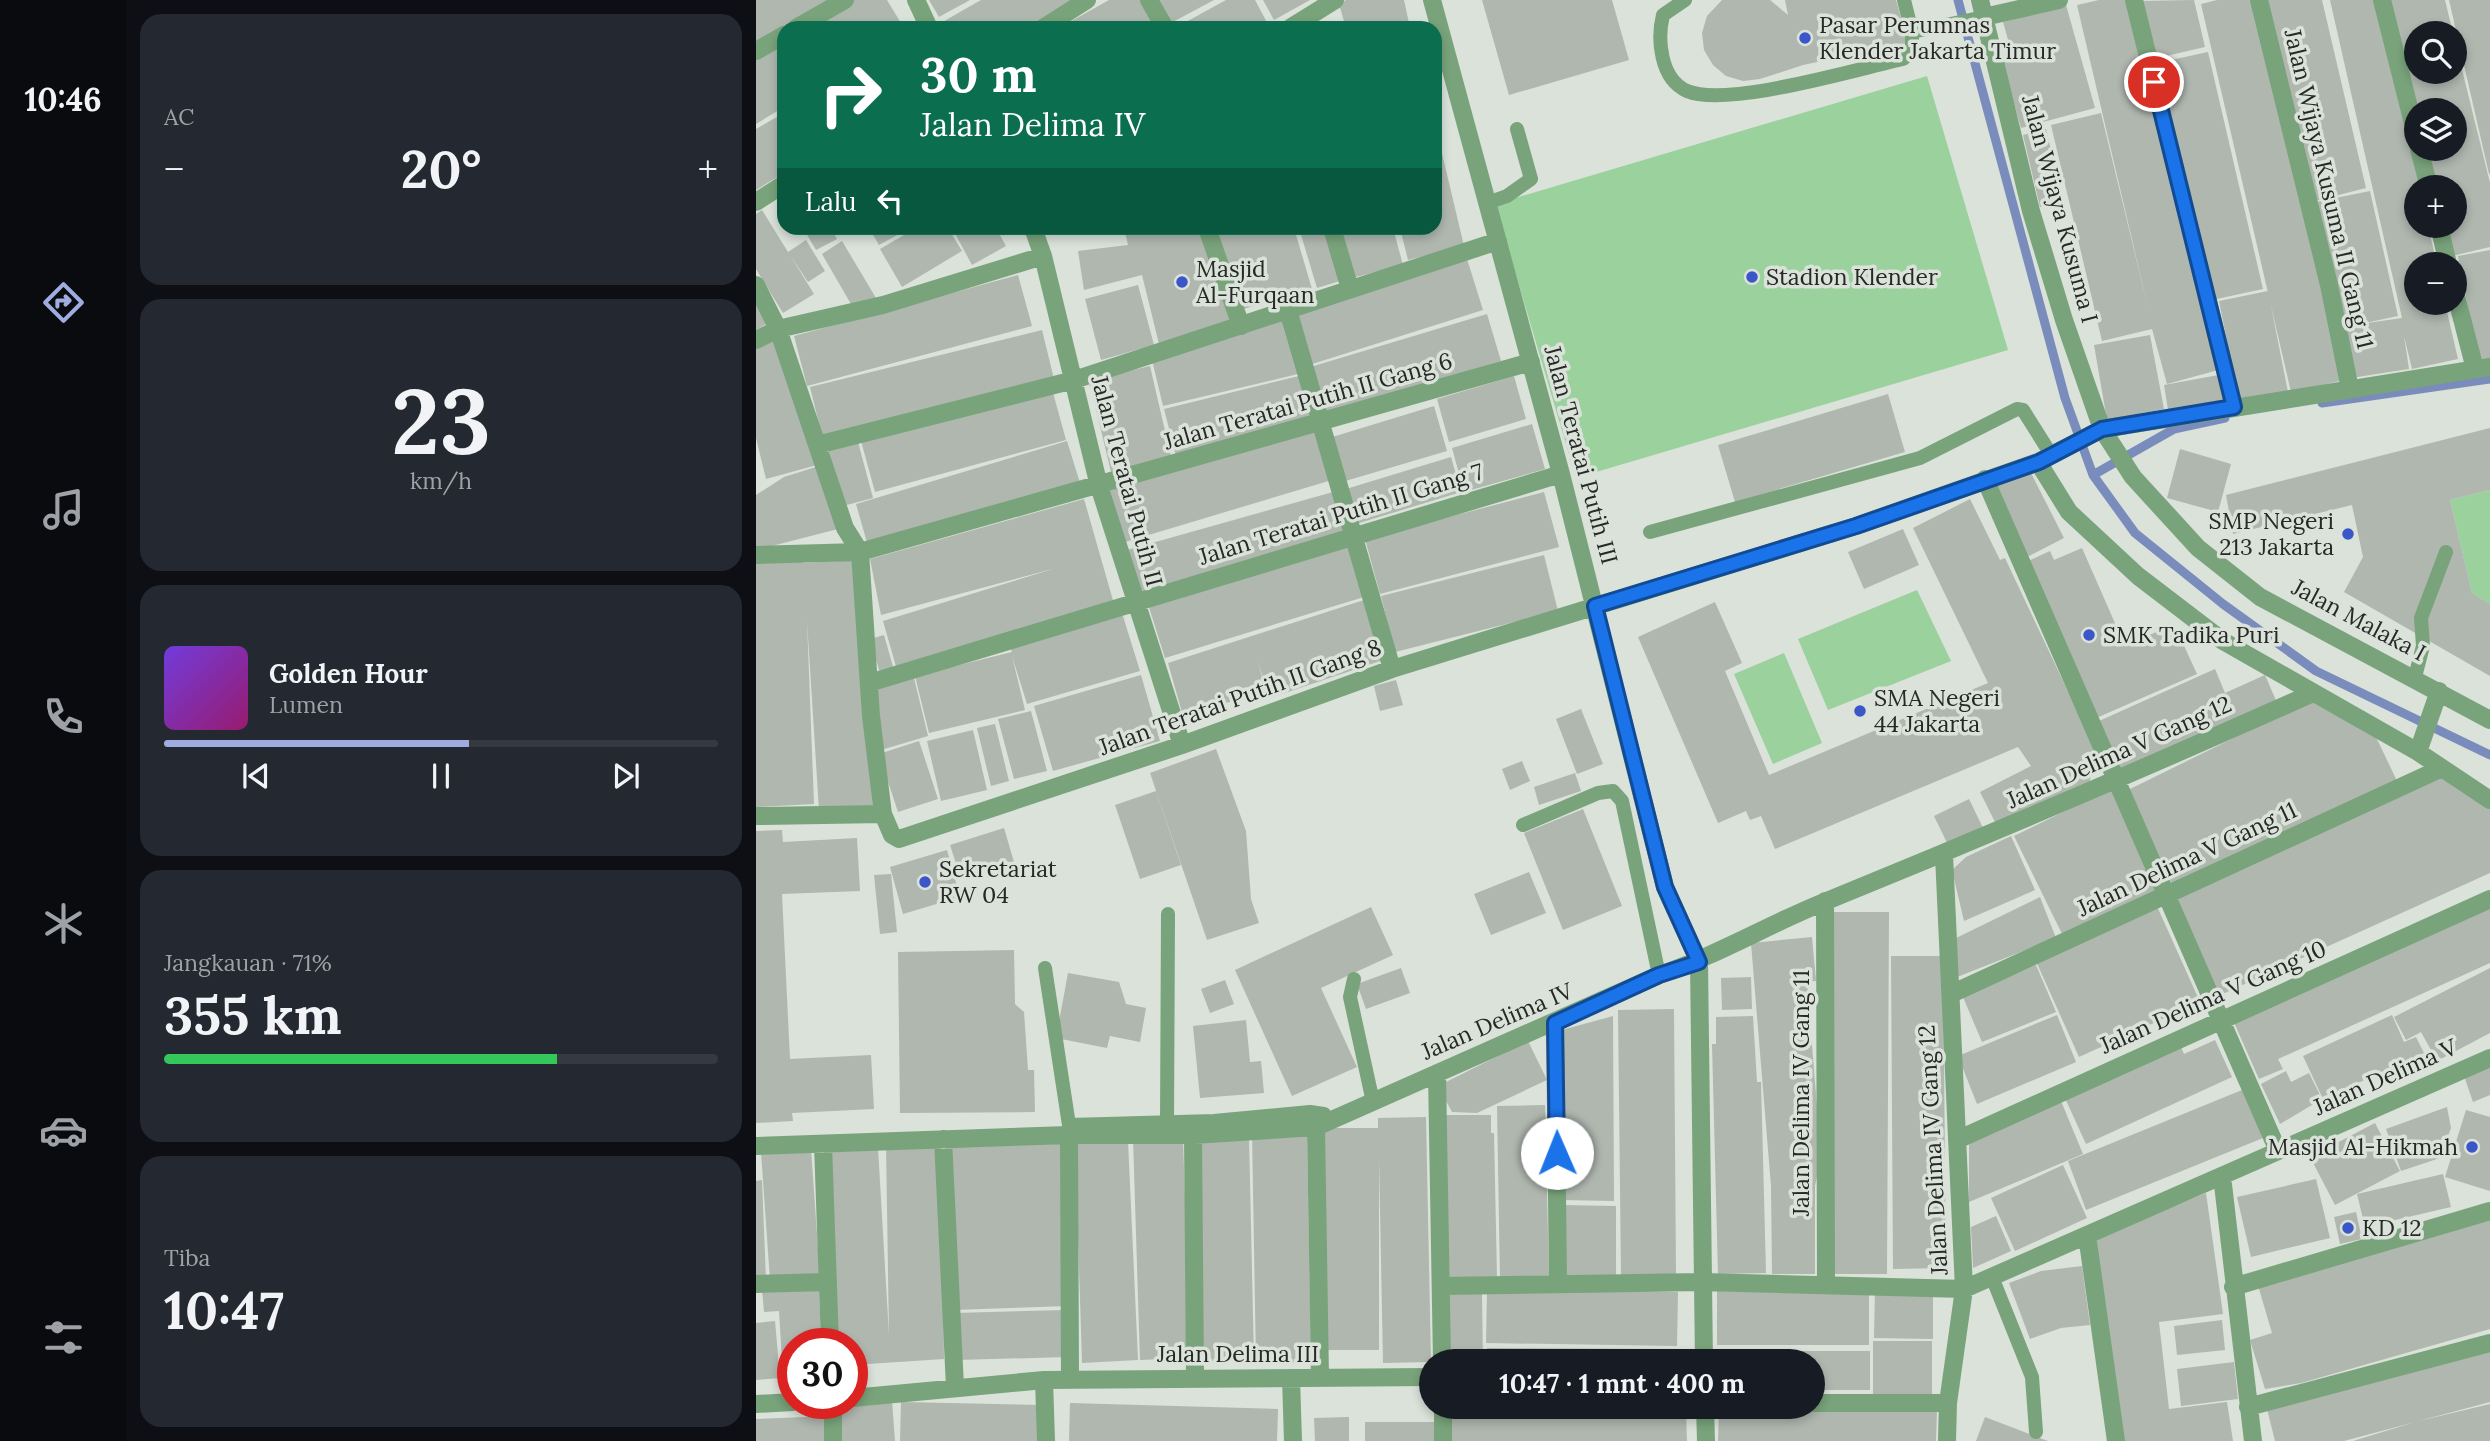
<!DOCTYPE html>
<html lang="id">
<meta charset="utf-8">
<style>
:root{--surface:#171b24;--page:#242831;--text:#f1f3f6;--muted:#9ea1a6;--line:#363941;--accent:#9face1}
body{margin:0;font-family:Lora,serif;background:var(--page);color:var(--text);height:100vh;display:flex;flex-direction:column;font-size:26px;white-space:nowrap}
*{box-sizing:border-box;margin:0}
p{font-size:23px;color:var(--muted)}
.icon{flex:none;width:38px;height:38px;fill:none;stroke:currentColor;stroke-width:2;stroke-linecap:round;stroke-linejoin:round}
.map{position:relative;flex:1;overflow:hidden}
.details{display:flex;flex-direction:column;gap:14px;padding:14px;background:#0d0f14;width:630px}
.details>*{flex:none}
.hud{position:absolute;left:21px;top:21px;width:665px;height:214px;border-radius:21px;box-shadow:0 4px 10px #0003;background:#0b6e4f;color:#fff;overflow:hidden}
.tools{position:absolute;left:1648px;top:21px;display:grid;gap:14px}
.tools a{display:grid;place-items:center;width:63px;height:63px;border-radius:50%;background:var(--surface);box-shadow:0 4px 10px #0003;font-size:35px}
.speed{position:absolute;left:21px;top:1328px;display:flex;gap:14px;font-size:35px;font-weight:700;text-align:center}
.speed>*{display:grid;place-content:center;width:91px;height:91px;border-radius:50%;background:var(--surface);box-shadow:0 4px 10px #0003;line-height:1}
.speed .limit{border:10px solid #d22;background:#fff;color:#111}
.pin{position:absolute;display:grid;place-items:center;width:60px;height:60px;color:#fff;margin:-30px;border:4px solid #fff;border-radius:50%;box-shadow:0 2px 7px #0007}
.me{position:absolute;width:77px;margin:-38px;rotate:359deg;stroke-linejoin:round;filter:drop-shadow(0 0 5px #0008)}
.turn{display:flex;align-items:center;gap:24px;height:147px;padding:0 28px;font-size:32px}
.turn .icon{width:91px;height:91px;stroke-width:2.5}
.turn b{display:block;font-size:49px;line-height:60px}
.then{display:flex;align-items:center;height:66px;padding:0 28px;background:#0003;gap:14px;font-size:26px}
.big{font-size:52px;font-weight:800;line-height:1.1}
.details .widget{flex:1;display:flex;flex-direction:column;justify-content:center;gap:10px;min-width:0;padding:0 24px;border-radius:21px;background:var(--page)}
.details .dial{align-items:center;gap:0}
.dial b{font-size:91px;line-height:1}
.song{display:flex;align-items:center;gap:21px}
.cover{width:84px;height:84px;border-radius:10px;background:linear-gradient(135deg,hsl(260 70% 55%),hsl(320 70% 35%))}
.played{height:7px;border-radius:4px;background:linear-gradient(90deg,var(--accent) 55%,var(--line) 55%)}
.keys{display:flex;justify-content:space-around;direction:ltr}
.heat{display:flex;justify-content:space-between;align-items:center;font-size:38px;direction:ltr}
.charge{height:10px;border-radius:5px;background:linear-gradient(90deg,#34c759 71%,var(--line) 0)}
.trip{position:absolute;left:663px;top:1349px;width:406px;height:70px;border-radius:35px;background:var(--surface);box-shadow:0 4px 10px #0003;font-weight:800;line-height:70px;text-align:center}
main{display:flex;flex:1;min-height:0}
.tab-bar{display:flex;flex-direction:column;width:126px;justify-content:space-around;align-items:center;background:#090b0e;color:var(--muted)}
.tab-bar .icon{width:49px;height:49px}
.tab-bar .current{color:var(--accent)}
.tab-bar b{font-size:32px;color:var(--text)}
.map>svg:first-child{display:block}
</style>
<main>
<nav class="tab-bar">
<b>10:46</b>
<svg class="icon current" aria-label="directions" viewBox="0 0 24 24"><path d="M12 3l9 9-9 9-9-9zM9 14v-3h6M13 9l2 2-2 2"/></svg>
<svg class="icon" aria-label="music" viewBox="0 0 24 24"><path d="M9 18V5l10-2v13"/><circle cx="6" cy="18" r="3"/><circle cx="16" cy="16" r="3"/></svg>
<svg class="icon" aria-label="phone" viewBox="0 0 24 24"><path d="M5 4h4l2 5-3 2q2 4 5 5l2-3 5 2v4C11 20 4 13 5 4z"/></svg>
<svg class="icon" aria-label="climate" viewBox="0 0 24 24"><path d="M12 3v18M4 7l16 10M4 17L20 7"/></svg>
<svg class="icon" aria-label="car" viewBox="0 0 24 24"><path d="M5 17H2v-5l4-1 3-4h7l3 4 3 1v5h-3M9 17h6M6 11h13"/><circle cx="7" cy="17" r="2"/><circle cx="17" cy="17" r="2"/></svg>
<svg class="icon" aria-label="filters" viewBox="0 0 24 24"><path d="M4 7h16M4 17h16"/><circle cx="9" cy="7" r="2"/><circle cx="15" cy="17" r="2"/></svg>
</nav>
<section class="details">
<div class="widget"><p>AC</p>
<div class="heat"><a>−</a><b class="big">20°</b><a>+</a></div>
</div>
<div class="widget dial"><b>23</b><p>km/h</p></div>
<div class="widget">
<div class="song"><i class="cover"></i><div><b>Golden Hour</b><p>Lumen</p></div></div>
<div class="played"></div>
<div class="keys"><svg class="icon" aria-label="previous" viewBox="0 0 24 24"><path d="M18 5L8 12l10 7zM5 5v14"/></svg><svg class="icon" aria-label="pause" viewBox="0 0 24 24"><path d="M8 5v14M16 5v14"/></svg><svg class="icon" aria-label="next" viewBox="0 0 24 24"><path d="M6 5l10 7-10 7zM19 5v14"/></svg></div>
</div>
<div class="widget"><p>Jangkauan · 71%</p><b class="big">355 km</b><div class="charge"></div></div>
<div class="widget"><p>Tiba</p><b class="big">10:47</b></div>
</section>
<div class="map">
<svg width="1734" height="1441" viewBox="0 0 1734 1441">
<rect width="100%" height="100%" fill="#dae2da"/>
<path fill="#9ad19d" d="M1171 76 1252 350 820 478 739 204Z
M1734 490V604L1716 593 1694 500Z
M1161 590 1195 661 1072 710 1042 639Z
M1028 653 1066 743 1017 764 978 674Z"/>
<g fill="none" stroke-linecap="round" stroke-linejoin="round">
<path stroke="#798cbc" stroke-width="9" d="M1202 0 1309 398 1337 475 1379 533 1467 604 1560 671 1734 755
M1566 403 1734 379
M1337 475 1418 429 1469 418"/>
</g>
<path fill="#afb7af" d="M0 0H78L0 46Z
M97 0H131L148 28H49Z
M173 0H214L183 17Z
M225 0H323L274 28H185L183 24Z
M353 0H387L403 28H303Z
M400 0H458L413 24Z
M470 0H499L514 28H419Z
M507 0H554L518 20Z
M590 0H648L654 28H590L583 4Z
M726 0H856L873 60 753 95Z
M966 0H1014L1032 15 1029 0H1140L1152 43 1047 65 1004 79 987 81 970 76 957 65 948 50 946 33 951 16Z
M1343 0H1374L1466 369 1411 384 1396 329 1346 341 1295 125 1345 113 1393 312 1321 5Z
M1438 0 1449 47 1397 59 1383 1Z
M1461 0H1496L1588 380 1535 392 1445 4Z
M1507 0H1566L1610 188 1555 202Z
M1574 0H1621L1664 187H1661V226H1672L1681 264H1661V303H1689L1702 359 1656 369 1648 336 1653 369 1595 378 1560 202 1614 191 1642 316 1604 324 1646 318Z
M1633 0H1689L1697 33H1661V72H1699L1700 45 1734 183V247L1696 256 1689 226H1699V187H1679L1670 149H1699V110H1660Z
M1693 0H1734V174H1733Z
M1310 5 1339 108 1265 128 1246 60 1257 57 1247 22Z
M28 41V107L0 124V57Z
M1452 52 1507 289 1456 300 1401 63Z
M28 113V173L0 190V129Z
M680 128 708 246 652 260 644 228H679Z
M1290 129 1307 201 1284 207 1267 135Z
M6 210 32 252 50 240 69 271 52 282 34 255 58 294 27 313 0 269V214Z
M47 228H75L81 239 60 250Z
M113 228H154L123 245Z
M160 228H192L206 251 146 287 124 249Z
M196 228H240L250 246 216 265Z
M368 228H447L477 321 403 344 386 275 328 290 322 251 372 245Z
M460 228H538L556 289 484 310Z
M543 228H569L584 281 561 288Z
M583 228H637L647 265 596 278Z
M86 241 120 298 99 311 66 254Z
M1734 250V360L1723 363 1702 256Z
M711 259 727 310 550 366 534 314Z
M262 275 276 326 51 386 38 336Z
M382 285 398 345 345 360 329 299Z
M1512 291 1532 392 1483 402 1463 301Z
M0 295 15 321 0 330Z
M731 314 745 361 565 416 551 368Z
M527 320 542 374 407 406 396 360Z
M286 330 298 379 66 436 54 387Z
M1394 335 1408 409 1351 420 1338 345Z
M17 336 61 465 10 479 0 438V345Z
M394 366 416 461 356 476 333 380Z
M1468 374 1473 400 1412 410 1408 385Z
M543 376 555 423 420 456 408 409Z
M758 376 770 419 693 442 681 399Z
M296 389 310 440 119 492 105 441Z
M1132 394 1149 452 979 502 962 445Z
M678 406 691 451 586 482 573 438Z
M776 424 789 469 708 492 696 448Z
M1734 428V490L1694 500 1716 593 1734 604V676L1588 592 1607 557 1596 505 1477 534 1470 495Z
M561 429 576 480 366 543 352 491Z
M311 441 324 483 112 546 100 504Z
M102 442 117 498 87 506 72 449Z
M1424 449 1475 464 1462 512 1411 498Z
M695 457 705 492 600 524 590 489Z
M63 466 82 529 0 550V495L28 477Z
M1272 467 1308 538 1271 557 1234 487Z
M577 492 589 535 383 593 371 550Z
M788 492 803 547 624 594 609 539Z
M328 499 358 604 141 670 127 621 300 568 125 615 114 559Z
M1214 499 1244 560 1249 558 1341 753 1333 784 1241 826 1224 792 1275 766 1262 747 1019 849 1005 816 994 820 990 811 962 823 882 637 959 602 986 663 969 671 1013 775 1232 683 1157 528Z
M1147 529 1163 565 1108 589 1092 552Z
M591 543 608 597 409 658 392 604Z
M1326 548 1369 646 1418 624 1441 674 1338 719 1270 562 1294 551 1298 560Z
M788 555 802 611 639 652 625 596Z
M47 558V563L102 560 117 807 63 810 51 621 58 804 0 807V560Z
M608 600 627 660 514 698 502 662 510 691 427 716 412 663Z
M366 613 384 671 271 704 256 656 269 710 173 733 159 676 256 652 254 646Z
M128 635 138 670 124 673 114 639Z
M1459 669 1469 693 1509 675 1522 705 1366 774 1343 721Z
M385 675 404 741 297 771 278 706Z
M158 678 172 736 125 750 119 685Z
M640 680 647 705 624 711 618 686Z
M1555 700 1619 735 1642 783 1419 890 1370 791Z
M825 709 847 764 821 774 800 719Z
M275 711 291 771 258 779 242 719Z
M239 724 253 781 235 786 221 728Z
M217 730 231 790 185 801 171 741Z
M163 741 182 799 142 812 123 754Z
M460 749 490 831 495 899 503 923 451 940 394 773Z
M766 761 774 781 754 790 746 769Z
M819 773 825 791 783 805 778 787Z
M1692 775 1734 804V873L1460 997 1416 899Z
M1358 787 1407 889 1308 938 1258 836Z
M400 791 425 865 384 879 359 805Z
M1213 799 1229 832 1194 849 1178 816Z
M827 809 866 906 807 930 768 833Z
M248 828 258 862 205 879 194 845Z
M26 830 27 842 101 838 104 891 26 894 34 1059 115 1055 118 1109 36 1113 37 1121 0 1123V831Z
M1255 836 1279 890 1208 921 1196 870 1210 857Z
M191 850 204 897 147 914 134 867Z
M773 872 790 913 735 935 718 894Z
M135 874 141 932 124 934 118 875Z
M1284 897 1300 938 1201 977 1198 939Z
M1734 902V963L1522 1059 1527 1069 1503 1079 1476 1018Z
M1400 904 1444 1002 1323 1057 1279 959Z
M615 907 637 955 565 988 601 1067 536 1096 479 970Z
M1074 912H1133L1131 1274H1072Z
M1056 937 1060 981 1051 982 1065 1158 1059 1186V1274H1016L1015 1186 995 943Z
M258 950 259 1004 268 1012 272 1070H278L279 1112 144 1113 142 952Z
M1135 956H1187L1190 1268 1137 1269Z
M1280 965 1300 1012 1226 1042 1207 997Z
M645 968 654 993 610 1009 601 984Z
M1734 968V1033L1681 1061 1665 1032 1650 1040 1638 1017Z
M312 973 363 982 370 1004 390 1008 384 1042 354 1036 351 1048 300 1038Z
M995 977 996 1009 966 1010 965 978Z
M469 980 478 1004 454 1013 445 989Z
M918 1009 920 1277H865L862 1010Z
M1301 1015 1320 1062 1221 1104 1202 1056Z
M1636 1015 1648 1042 1660 1037 1668 1053 1567 1099 1547 1056Z
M857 1016 858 1201 803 1200 806 1030Z
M997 1016 1001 1082H1005L1010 1273 962 1274 956 1044H960V1017Z
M490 1020 494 1062 505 1061 508 1093 444 1098 437 1026Z
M1459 1040 1476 1077 1330 1144 1308 1096 1423 1042 1428 1054Z
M772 1041 791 1080 721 1113 696 1112 682 1086Z
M1734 1066V1095L1717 1102 1708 1076Z
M1530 1071 1535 1082 1553 1073 1566 1099 1524 1124 1505 1084Z
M1486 1090 1507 1138 1330 1210 1312 1161Z
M1305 1101 1327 1154 1213 1202V1145L1221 1136Z
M789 1105 793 1280 744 1281 741 1106Z
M1691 1107 1695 1128 1684 1158 1645 1171 1630 1129Z
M1710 1110 1734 1117V1191L1689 1177Z
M686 1115H735V1133H738L741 1277 688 1278Z
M670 1117 675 1362 627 1363 623 1158V1350H564L563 1128H622V1118Z
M1619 1123 1644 1171 1579 1205 1554 1157Z
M551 1131 555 1362 500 1363 496 1132Z
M493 1136 498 1360 443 1361 438 1137Z
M427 1137 434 1358 384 1360 377 1138Z
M307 1140 313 1306 197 1310 189 1145Z
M319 1140 372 1141 382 1360 326 1363Z
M130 1143H185L188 1359 96 1365V1344H79L68 1150 122 1148 133 1335Z
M55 1149 64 1277 14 1280 5 1152Z
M1307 1165 1331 1218 1259 1251 1235 1198Z
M1687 1174 1695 1207 1609 1227 1601 1194Z
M1560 1179 1574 1238 1495 1257 1481 1197Z
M6 1180 10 1280 0 1281V1181Z
M1450 1193 1467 1314 1403 1322 1413 1409 1471 1402 1477 1441H1365L1337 1256 1341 1238Z
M805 1205 860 1206V1281L805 1280Z
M1600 1212 1606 1239 1584 1244 1578 1217Z
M1734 1213V1329L1545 1383 1509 1389 1494 1340 1516 1333 1501 1282Z
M1240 1216 1255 1251 1217 1268 1215 1227Z
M1326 1266 1334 1325 1305 1328 1274 1339 1253 1283 1285 1271Z
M63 1285 65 1344H37V1376H27L23 1311 8 1312 6 1289Z
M961 1288 1113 1289V1345H961Z
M731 1289 922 1292 921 1346 730 1343Z
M1119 1289H1177V1339L1118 1338Z
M726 1292 727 1362H689L688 1293Z
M310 1310 312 1357 200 1360 198 1313Z
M1466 1320 1469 1350 1421 1355 1418 1326Z
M19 1321 24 1378 0 1380V1323Z
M1117 1341H1176V1394H1117Z
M1734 1345V1402L1588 1441H1519L1510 1405Z
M731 1348 930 1349V1362H732Z
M966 1351H1114V1390H1057V1362H966Z
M1478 1362 1482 1399 1425 1406 1421 1369Z
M136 1401 139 1441H84L81 1405Z
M145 1402 287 1405V1441H144Z
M314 1403 522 1409 521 1441H313Z
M1734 1404V1441H1597L1659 1422Z
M963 1407 1181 1409 1180 1441H962Z
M930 1413 931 1441H689V1415Z
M73 1416 74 1441H0V1419Z
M593 1417V1441H559L558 1418Z
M1229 1417 1292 1441H1220Z
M609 1422H682V1441H609Z"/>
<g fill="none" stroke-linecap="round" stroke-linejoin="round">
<path stroke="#79a37b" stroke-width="14" d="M929 0 907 15C901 39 904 79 931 91 971 108 1101 69 1147 59L1156 52V32
M1148 0 1156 32 1228 17
M731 203 751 196 775 179 761 129
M894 532 1164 458 1261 409 1267 410 1296 456
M1659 677 1667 646 1665 618 1690 552
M767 825 842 793 857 791 866 801 903 975
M289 968 313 1125 458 1121 554 1112 568 1114 572 1122
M598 979 594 997 617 1102
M411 1123 412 914
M1236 1277 1276 1377 1280 1432"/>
<path stroke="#79a37b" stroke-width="18" d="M160 0 173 28
M393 0 409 28
M676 0 805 474 909 887 943 962 948 1362
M1224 0 1275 211 1308 320 1346 429 1377 477 1442 548 1504 597 1734 720
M1378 0 1478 407
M1503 0 1573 285 1594 389
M1626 0 1661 139
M1228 17 1303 0
M40 28 89 0
M287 28 331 0
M534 28 579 0
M0 51 28 35
M1663 149 1673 187
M0 202 28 184
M1683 226 1692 264
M277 228 287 256 343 486 426 745
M451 228 485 326
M576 228 594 289
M0 285 22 329 89 528 104 552 115 716 127 814 136 835 143 839 426 745 636 669 1100 526 1282 462 1346 429 1734 367
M1699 292 1719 369
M532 310 636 669
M0 340 22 329 127 305 287 256
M61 445 318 380 742 241
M1282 462 1313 512 1382 576 1467 641 1662 752 1734 800
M1229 479 1522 1151
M0 555 104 552 775 362
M113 683 805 474
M1662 752 1683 691
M0 816 127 814
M1188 855 1208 1289 1192 1403 1191 1441
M1069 901 1070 1285
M1195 994 1686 768
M799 1023 802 1283
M681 1073 686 1362
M560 1127 564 1378
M313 1135 314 1380
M437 1135 439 1379
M187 1139 199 1387
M1201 1140 1734 899
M67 1144 74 1344
M0 1146 313 1135H437L560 1127 903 975C962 955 1015 923 1073 900 1235 834 1396 765 1557 693
M1466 1176 1497 1441
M1331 1235 1360 1441
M0 1284 72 1282
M685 1286 946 1282 1208 1289 1734 1058
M1477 1287 1734 1211
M535 1378 537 1441
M288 1380 290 1441
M96 1398 288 1380 676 1377
M1057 1403H1192
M0 1404 37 1402
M77 1404V1441
M687 1407V1441
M949 1407 950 1441
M1492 1407 1734 1343
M687 1408 727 1407"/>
</g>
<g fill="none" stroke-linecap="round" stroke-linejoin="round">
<g stroke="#114b97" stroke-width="18">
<path id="route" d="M801 1153 799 1023 903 975 943 962 909 887 839 606 1100 526 1283 462 1346 429 1478 407 1398 82"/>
</g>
<use href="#route" stroke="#1a73e8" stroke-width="12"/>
</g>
<g fill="#3b56c8" stroke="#dae2da" stroke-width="2.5">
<circle cx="1049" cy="38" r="7"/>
<circle cx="996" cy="277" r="7"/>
<circle cx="426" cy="282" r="7"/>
<circle cx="1592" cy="534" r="7"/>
<circle cx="1333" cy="635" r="7"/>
<circle cx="1104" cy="711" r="7"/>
<circle cx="169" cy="882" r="7"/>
<circle cx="1716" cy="1147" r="7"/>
<circle cx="1592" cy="1228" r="7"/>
</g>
<g text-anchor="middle" stroke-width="7" stroke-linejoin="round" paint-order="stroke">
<g font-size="23" fill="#262926" stroke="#dae2da" text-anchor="start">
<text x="1063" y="33">Pasar Perumnas<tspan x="1063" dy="26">Klender Jakarta Timur</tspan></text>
<text x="440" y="277">Masjid<tspan x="440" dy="26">Al-Furqaan</tspan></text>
<text x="1010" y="285">Stadion Klender</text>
<text x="1578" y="529" text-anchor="end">SMP Negeri<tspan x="1578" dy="26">213 Jakarta</tspan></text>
<text x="1347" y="643">SMK Tadika Puri</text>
<text x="1118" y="706">SMA Negeri<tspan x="1118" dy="26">44 Jakarta</tspan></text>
<text x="183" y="877">Sekretariat<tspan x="183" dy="26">RW 04</tspan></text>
<text x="1702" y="1155" text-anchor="end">Masjid Al-Hikmah</text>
<text x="1606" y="1236">KD 12</text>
</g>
<g font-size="23" fill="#262926" stroke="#dae2da">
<text transform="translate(1573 189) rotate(77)" y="8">Jalan Wijaya Kusuma II Gang 11</text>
<text transform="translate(1304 209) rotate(75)" y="8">Jalan Wijaya Kusuma I</text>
<text transform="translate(552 401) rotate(-16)" y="8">Jalan Teratai Putih II Gang 6</text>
<text transform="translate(825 455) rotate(75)" y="8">Jalan Teratai Putih III</text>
<text transform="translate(371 481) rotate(75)" y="8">Jalan Teratai Putih II</text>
<text transform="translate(585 514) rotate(-17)" y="8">Jalan Teratai Putih II Gang 7</text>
<text transform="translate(1603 620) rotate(28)" y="8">Jalan Malaka I</text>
<text transform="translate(484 697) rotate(-20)" y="8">Jalan Teratai Putih II Gang 8</text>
<text transform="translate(1363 752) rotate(-24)" y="8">Jalan Delima V Gang 12</text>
<text transform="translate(1431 859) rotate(-25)" y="8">Jalan Delima V Gang 11</text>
<text transform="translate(1457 997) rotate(-24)" y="8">Jalan Delima V Gang 10</text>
<text transform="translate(741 1021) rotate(-23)" y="8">Jalan Delima IV</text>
<text transform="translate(1629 1077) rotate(-24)" y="8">Jalan Delima V</text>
<text transform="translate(1045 1093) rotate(-90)" y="8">Jalan Delima IV Gang 11</text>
<text transform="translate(1177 1150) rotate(-93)" y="8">Jalan Delima IV Gang 12</text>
<text x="482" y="1362">Jalan Delima III</text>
</g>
</g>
</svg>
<div class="tools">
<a><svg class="icon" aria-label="search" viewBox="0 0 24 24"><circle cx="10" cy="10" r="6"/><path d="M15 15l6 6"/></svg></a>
<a><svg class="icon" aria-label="layers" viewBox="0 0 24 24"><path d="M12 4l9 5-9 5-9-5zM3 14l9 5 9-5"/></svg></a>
<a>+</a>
<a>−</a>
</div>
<div class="speed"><div class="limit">30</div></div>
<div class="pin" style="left:1398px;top:82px;background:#d93025"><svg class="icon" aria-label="arrive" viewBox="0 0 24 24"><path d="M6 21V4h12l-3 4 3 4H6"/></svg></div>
<svg class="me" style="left:801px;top:1153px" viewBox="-20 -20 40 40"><circle r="19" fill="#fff"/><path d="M0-13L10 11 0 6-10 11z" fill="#1a73e8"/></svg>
<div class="trip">10:47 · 1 mnt · 400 m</div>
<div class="hud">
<div class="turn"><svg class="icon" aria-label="right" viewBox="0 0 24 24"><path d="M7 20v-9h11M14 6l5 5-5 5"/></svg><div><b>30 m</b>Jalan Delima IV</div></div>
<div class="then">Lalu<svg class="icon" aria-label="left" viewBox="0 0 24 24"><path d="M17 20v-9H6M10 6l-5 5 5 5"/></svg></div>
</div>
</div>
</main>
